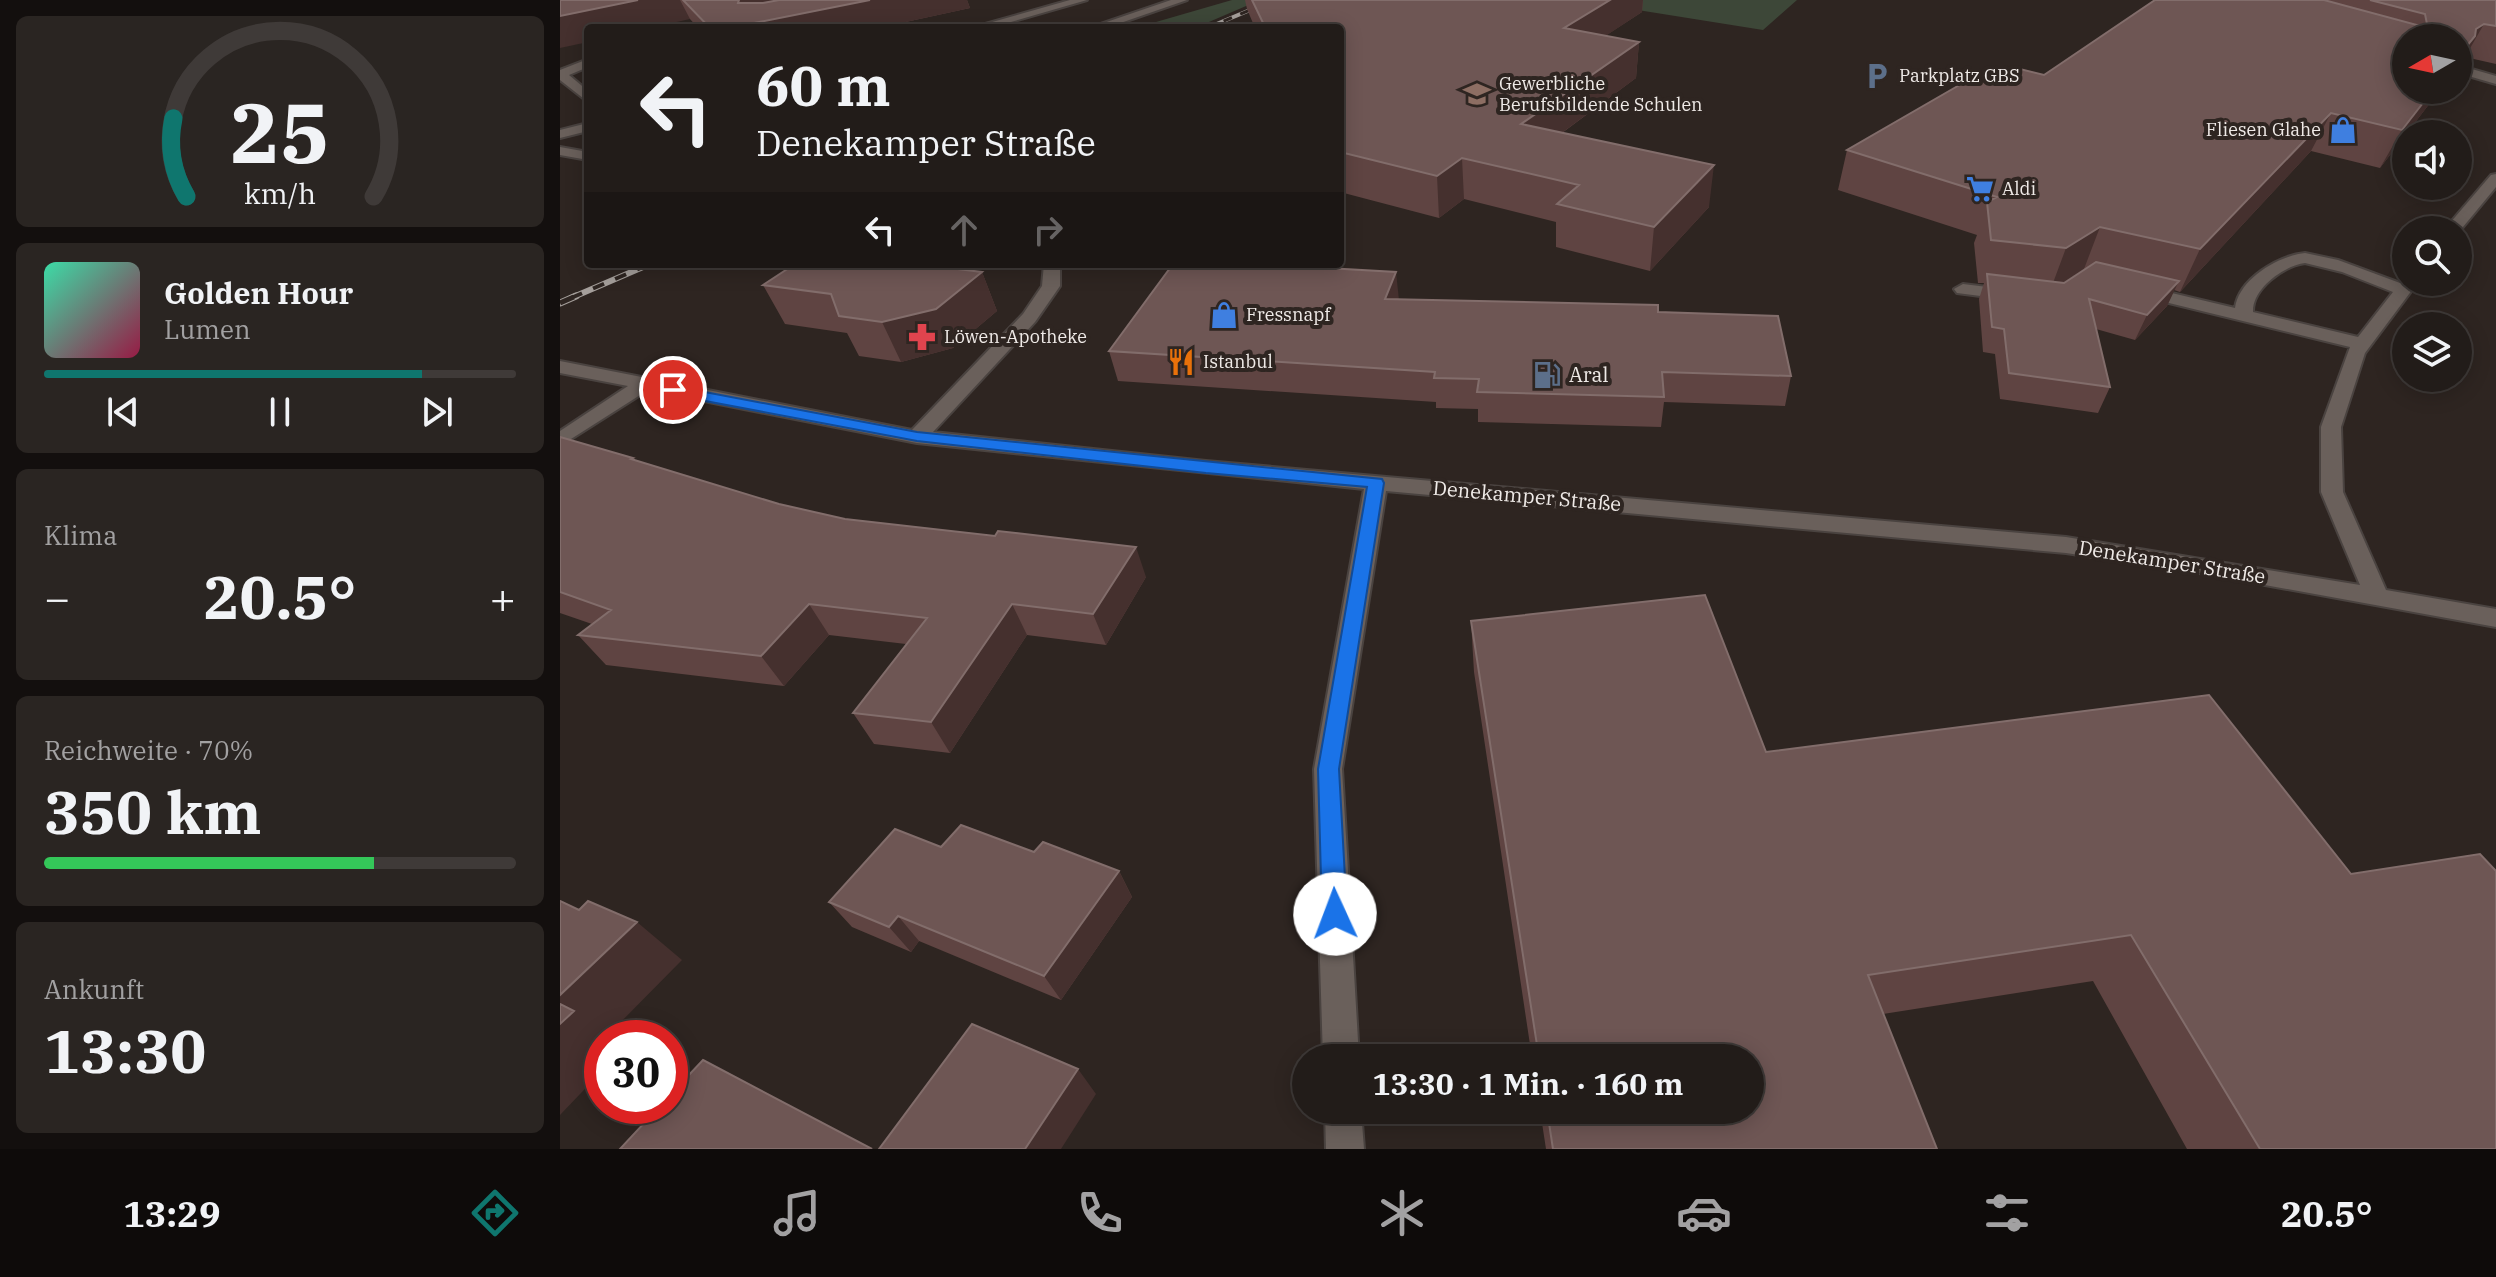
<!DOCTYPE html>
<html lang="de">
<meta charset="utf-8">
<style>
:root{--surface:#221c19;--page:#2a2522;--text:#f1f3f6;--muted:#a2a1a2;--line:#3f3a38;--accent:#0f766e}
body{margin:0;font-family:"IBM Plex Serif",serif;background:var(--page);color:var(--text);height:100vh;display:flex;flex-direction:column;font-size:30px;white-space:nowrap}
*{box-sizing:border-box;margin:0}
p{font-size:26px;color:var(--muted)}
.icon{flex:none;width:44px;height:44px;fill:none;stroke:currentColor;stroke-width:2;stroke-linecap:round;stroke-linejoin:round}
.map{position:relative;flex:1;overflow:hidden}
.details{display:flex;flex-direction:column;gap:16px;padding:16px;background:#130f0e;width:560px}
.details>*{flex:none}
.hud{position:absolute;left:24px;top:24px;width:760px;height:244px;border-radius:8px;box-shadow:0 4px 20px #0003,0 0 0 2px var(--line);background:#221c19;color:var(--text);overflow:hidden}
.needle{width:52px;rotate:261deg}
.fabs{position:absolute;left:1832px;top:24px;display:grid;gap:16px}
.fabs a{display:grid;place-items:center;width:80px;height:80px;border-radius:50%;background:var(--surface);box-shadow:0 4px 20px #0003,0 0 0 2px var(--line);font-size:40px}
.speed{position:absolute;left:24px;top:1020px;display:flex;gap:16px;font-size:40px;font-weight:700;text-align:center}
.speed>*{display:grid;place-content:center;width:104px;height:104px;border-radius:50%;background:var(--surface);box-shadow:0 4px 20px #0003,0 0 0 2px var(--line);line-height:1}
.speed .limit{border:12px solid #d22;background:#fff;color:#111}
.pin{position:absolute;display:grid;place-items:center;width:68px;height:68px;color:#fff;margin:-34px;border:4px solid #fff;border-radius:50%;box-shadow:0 2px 8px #0007}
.me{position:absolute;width:88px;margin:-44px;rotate:358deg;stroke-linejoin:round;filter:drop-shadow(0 0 6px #0008)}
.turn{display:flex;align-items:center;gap:28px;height:168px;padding:0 40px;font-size:36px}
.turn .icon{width:104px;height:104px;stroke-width:2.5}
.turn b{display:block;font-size:56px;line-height:68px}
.lanes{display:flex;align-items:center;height:76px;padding:0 40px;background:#0003;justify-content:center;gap:40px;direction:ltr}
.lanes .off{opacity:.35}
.big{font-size:60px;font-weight:800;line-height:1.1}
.details .tile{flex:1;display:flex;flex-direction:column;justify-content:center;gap:12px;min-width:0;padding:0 28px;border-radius:12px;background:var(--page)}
.details .dial{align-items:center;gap:0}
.dial svg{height:208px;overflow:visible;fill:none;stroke:var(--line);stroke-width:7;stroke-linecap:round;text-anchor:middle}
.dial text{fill:var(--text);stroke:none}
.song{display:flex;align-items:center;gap:24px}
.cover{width:96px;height:96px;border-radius:12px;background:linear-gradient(135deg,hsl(160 70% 55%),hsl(340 70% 35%))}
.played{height:8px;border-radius:4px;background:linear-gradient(90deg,var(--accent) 80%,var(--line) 80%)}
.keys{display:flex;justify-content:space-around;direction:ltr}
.heat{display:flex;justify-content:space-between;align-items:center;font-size:44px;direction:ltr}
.charge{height:12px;border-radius:6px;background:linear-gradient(90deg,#34c759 70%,var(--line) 0)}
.trip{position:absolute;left:732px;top:1044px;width:472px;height:80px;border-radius:40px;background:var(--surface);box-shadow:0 4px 20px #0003,0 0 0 2px var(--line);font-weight:800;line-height:80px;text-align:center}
.dock{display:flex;height:128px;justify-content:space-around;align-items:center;background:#0e0b0a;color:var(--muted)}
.dock .icon{width:56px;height:56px}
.dock .on{color:var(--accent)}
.dock b{font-size:36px;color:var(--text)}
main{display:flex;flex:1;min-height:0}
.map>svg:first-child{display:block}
</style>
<main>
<section class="details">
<div class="tile dial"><svg viewBox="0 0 100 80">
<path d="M14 69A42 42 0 1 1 86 69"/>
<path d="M14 69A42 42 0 0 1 9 39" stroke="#0f766e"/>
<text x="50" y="56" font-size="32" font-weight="700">25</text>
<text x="50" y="72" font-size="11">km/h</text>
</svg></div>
<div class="tile">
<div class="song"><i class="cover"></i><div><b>Golden Hour</b><p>Lumen</p></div></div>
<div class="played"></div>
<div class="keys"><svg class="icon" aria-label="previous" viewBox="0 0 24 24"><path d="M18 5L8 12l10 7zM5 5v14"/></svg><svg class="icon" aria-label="pause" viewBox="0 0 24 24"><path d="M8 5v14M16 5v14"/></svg><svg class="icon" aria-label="next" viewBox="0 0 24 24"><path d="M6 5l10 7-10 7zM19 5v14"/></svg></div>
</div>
<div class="tile"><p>Klima</p>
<div class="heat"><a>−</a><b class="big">20.5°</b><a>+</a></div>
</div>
<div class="tile"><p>Reichweite · 70%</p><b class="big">350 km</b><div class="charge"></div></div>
<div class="tile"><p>Ankunft</p><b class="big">13:30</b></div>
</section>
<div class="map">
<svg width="1936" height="1149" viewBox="0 0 1936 1149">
<rect width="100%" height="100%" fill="#2e2521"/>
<path fill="#3d4738" d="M672 0H700L635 28H593L602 24 596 22Z
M1035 0H1237L1203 30 1040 4Z"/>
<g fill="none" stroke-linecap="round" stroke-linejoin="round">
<g stroke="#4a4340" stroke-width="4">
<path id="minor" d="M510 0H527L430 28H411Z
M611 0H627L546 28H529Z
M28 59V67L9 75 28 91V102L0 80V70Z
M1898 65 1936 76V84L1898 73Z
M28 123V131L0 138V130Z
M0 147 28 152V160L0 155Z
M1936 174V187L1898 233V230H1884L1931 175Z
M1745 253 1778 260 1840 283 1846 278V282H1858L1805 353 1781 427 1783 492 1826 590 1936 609V627L1639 573 1506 553 826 491 782 769 799 1058H763L754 769 804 489 357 443 88 390 0 446V431L68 386 0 373V361L352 430 463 314 482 286 484 264H500V286L475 322 373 432 646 461 1506 537 1800 585 1761 492V427L1790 347 1572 294 1569 290 1578 285 1675 308C1679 279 1718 256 1745 253ZM1745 263 1782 272 1833 292 1798 337 1693 312C1692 289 1723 266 1745 263Z
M1403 284 1452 290 1461 295 1452 300 1397 293 1394 289Z
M765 1110H801L804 1149H766Z"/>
</g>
<use href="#minor" fill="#6a605b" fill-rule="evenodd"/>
<g stroke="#a59f9b" stroke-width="4">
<path id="rail-far2" d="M647 28 714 0"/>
</g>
<g stroke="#a59f9b" stroke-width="6">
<path id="rail-far1" d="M11 298 90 264"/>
</g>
<g stroke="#a59f9b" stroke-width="7">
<path id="rail" d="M0 303 16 296"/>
</g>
<use href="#rail-far2" stroke="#2e2521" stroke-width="3" stroke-dasharray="9" stroke-linecap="butt"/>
<use href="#rail-far1" stroke="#2e2521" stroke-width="4" stroke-dasharray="12" stroke-linecap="butt"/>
<use href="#rail" stroke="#2e2521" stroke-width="5" stroke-dasharray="15" stroke-linecap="butt"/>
</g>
<path fill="#5f4442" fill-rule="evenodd" d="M0 0H407L410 8 318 28H138L130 19Z
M685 0H1083L1082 12 1045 36 1079 42 1076 78 1002 133 1149 207 1090 271 996 247V222L904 199 879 218 780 192V28H695L687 9Z
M1595 0H1936V64L1905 57 1901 60 1898 65V38L1846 90H1880L1820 168 1751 151 1620 292 1614 290 1607 306 1575 340 1536 329 1550 387 1538 413 1440 399 1435 354 1423 352 1419 299 1424 283H1418L1414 243 1417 235 1278 190 1287 150 1436 76 1484 75ZM1524 269H1525L1504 283H1502Z
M422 272 437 311 393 348 341 362 299 356 287 333 225 324 203 285Z
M839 299 1098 312 1231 376 1225 406 1104 402 1101 427 918 422V409L876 408V402L558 381 549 351Z
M0 437 73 458 75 460 219 504 285 519 586 577 546 645 467 635 390 753 314 744 293 713 346 644 269 635 224 686 46 665 18 635 32 624 0 613Z
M911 621 1206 752 1791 874 1936 1149H1627L1533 981 1323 1014 1377 1149H986L980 1110H1190V1058H972L914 672Z
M381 847 474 852 559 871 572 897 501 1000 359 941 351 952 292 927 269 902Z"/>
<path fill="#45302e" d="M78 0H120L130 19 90 28H28V42L0 48V16Z
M179 0H407L410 8 318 28H169Z
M1050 0H1083L1082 12 1003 64 1004 28Z
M1924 24 1905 57 1901 60 1898 65V57L1916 29Z
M1079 42 1076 78 961 163V124Z
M1873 90H1880L1820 168 1842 130Z
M1771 113 1751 151 1620 292 1640 249Z
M902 158 904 199 879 218 877 176Z
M1154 165 1149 207 1090 271 1094 227Z
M1540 227 1524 269 1490 291 1506 248Z
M422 272 437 311 393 348 341 362 322 322Z
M836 272 839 300 825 299Z
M1619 281 1607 306 1575 340 1587 315Z
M576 547 586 577 546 645 533 614Z
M249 604 269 635 224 686 201 656Z
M452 604 467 635 390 753 371 722Z
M559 871 572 897 501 1000 484 976Z
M338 916 359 941 351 952 329 927Z
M77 922 122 960 48 1035 53 1038H42V1071L0 1115V995Z
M518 1069 536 1094 501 1149H465Z"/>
<path fill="#6e5654" stroke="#826d6b" stroke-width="2" d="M0 0H78L0 16Z
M123 0H179L178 3H203L219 0H310L169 28H150Z
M692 0H1050L1004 28 1079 42 961 124 1154 165 1094 227 997 204 1019 185 902 158 877 176 780 152V28H702L705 27Z
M1595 0H1764L1864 27 1867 24 1865 14 1810 0H1936V26L1924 24 1916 29 1915 36 1898 57V38H1846V90H1873L1842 130 1771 113 1640 249 1540 227 1506 248 1431 240 1427 202 1437 197 1287 150 1422 72 1436 76 1452 67 1484 75Z
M1536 262 1619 281 1587 315 1529 299 1550 387 1449 373 1444 329 1432 327 1427 274 1504 283Z
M235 264H357L422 272 376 309 322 322 279 316 271 294 203 285Z
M613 264H696L836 272 825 299 1098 305V312L1218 316 1231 376 1102 372 1104 397 917 392 919 379 874 378 875 372 549 351Z
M0 437 73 458 71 459 219 504 285 519 435 536 438 531 576 547 533 614 452 604 371 722 293 713 367 618 249 604 201 656 18 635 51 610 0 592Z
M1145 595 1206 752 1649 695 1791 874 1920 854 1936 871V1149H1700L1571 935 1308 975 1377 1149H993L987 1110H1190V1058H979L911 621Z
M401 825 474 852 483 842 559 871 484 976 338 916 329 927 269 902 335 829 381 847Z
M0 901 19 910 28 901 77 922 0 995Z
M0 1004 14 1011 0 1024Z
M412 1024 518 1069 465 1149H319Z
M143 1060 312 1149H60L100 1106H110V1095Z"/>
<path fill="#1a73e8" stroke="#114b97" stroke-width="2" d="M113 386 357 432 822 479 824 483 779 769 787 914 783 922 775 925 766 922 762 914 758 769 807 487 646 473 357 441 108 394 106 390Z"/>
<defs>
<g id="parking-bare" transform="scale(2.16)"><path d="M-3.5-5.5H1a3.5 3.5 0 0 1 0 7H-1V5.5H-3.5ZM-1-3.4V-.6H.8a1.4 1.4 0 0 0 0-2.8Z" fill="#5c6f8a" stroke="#2e2521" stroke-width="2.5" paint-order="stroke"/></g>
<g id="school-bare" transform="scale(2.16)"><path d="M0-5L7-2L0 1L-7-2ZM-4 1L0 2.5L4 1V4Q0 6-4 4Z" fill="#8d6e63" stroke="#2e2521" stroke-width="2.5" paint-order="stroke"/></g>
<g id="shop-bare" transform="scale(2.16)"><path d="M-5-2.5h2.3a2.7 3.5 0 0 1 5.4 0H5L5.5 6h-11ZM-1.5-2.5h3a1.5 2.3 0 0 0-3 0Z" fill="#3f7fe0" stroke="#2e2521" stroke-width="2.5" paint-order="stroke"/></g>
<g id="supermarket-bare" transform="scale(2.16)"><path d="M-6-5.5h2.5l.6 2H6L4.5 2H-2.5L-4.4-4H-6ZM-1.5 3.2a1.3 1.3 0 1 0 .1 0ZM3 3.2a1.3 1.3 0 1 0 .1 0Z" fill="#3f7fe0" stroke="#2e2521" stroke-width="2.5" paint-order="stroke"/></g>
<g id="pharmacy-bare" transform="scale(2.16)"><path d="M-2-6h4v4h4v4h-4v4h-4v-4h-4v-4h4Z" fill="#e0444e" stroke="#2e2521" stroke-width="2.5" paint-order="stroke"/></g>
<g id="restaurant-bare" transform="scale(2.16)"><path d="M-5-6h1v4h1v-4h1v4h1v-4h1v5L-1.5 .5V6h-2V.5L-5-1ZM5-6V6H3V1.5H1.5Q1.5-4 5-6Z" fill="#e8710a" stroke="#2e2521" stroke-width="2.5" paint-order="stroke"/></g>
<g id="fuel-bare" transform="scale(2.16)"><path d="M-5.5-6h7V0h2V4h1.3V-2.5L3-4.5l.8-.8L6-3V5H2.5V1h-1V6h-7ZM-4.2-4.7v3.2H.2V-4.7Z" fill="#5c6f8a" stroke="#2e2521" stroke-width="2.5" paint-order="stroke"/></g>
</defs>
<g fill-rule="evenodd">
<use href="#parking-bare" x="1317" y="76"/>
<use href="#school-bare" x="917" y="94"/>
<use href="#shop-bare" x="1783" y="130"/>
<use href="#supermarket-bare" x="1420" y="189"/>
<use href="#shop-bare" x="664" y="315"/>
<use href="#pharmacy-bare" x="362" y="337"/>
<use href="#restaurant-bare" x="621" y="362"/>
<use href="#fuel-bare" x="987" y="375"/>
</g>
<g text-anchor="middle" stroke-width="8" stroke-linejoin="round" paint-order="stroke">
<g font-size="18" fill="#efeae7" stroke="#2e2521" text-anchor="start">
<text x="1339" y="82">Parkplatz GBS</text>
<text x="939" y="90">Gewerbliche<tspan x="939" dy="21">Berufsbildende Schulen</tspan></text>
<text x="1761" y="136" text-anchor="end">Fliesen Glahe</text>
<text x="1442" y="195">Aldi</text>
<text x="686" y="321">Fressnapf</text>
<text x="384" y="343">Löwen-Apotheke</text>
<text x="643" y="368">Istanbul</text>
</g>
<g font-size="20" fill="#efeae7" stroke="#2e2521" text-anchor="start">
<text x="1009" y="382">Aral</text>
</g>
<g font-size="20" fill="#efeae7" stroke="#2e2521">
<text transform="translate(967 496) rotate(5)" y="7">Denekamper Straße</text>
<text transform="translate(1612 562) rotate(9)" y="7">Denekamper Straße</text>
</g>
</g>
</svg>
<div class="fabs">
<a><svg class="needle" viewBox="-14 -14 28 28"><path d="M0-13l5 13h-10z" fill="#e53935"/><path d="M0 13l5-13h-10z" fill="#a2a1a2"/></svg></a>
<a><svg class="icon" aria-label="sound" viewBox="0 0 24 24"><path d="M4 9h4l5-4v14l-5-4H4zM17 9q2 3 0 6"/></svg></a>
<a><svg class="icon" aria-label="search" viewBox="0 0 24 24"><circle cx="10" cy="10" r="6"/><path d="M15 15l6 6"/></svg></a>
<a><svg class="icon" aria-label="layers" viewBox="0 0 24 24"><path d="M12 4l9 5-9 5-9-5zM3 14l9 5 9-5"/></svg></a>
</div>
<div class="speed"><div class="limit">30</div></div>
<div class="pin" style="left:113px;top:390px;background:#d93025"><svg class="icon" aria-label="arrive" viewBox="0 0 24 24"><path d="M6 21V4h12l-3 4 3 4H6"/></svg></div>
<svg class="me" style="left:775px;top:914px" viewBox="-20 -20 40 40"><circle r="19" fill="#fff"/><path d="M0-13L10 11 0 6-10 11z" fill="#1a73e8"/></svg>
<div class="trip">13:30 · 1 Min. · 160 m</div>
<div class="hud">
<div class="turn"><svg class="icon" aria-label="left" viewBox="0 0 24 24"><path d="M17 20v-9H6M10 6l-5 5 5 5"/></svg><div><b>60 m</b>Denekamper Straße</div></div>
<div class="lanes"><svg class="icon" aria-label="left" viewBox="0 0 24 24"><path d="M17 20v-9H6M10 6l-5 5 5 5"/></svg><svg class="icon off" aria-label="ahead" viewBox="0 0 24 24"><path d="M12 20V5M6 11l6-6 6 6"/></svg><svg class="icon off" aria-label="right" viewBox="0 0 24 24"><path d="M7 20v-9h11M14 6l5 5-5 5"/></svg></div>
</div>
</div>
</main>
<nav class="dock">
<b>13:29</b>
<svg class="icon on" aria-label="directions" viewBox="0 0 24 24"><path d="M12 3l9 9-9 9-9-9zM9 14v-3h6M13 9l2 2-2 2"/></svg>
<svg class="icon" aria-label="music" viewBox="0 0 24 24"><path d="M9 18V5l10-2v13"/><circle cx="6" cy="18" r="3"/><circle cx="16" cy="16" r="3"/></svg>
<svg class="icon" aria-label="phone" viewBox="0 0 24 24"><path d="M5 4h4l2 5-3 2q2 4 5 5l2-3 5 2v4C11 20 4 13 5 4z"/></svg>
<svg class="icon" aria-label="climate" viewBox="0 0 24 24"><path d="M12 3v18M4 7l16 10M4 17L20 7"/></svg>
<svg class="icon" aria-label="car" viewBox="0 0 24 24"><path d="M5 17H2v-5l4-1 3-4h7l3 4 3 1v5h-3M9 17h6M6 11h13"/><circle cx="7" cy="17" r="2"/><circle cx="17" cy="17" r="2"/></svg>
<svg class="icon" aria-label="filters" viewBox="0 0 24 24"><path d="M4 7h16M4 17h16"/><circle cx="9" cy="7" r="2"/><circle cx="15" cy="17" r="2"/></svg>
<b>20.5°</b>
</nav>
